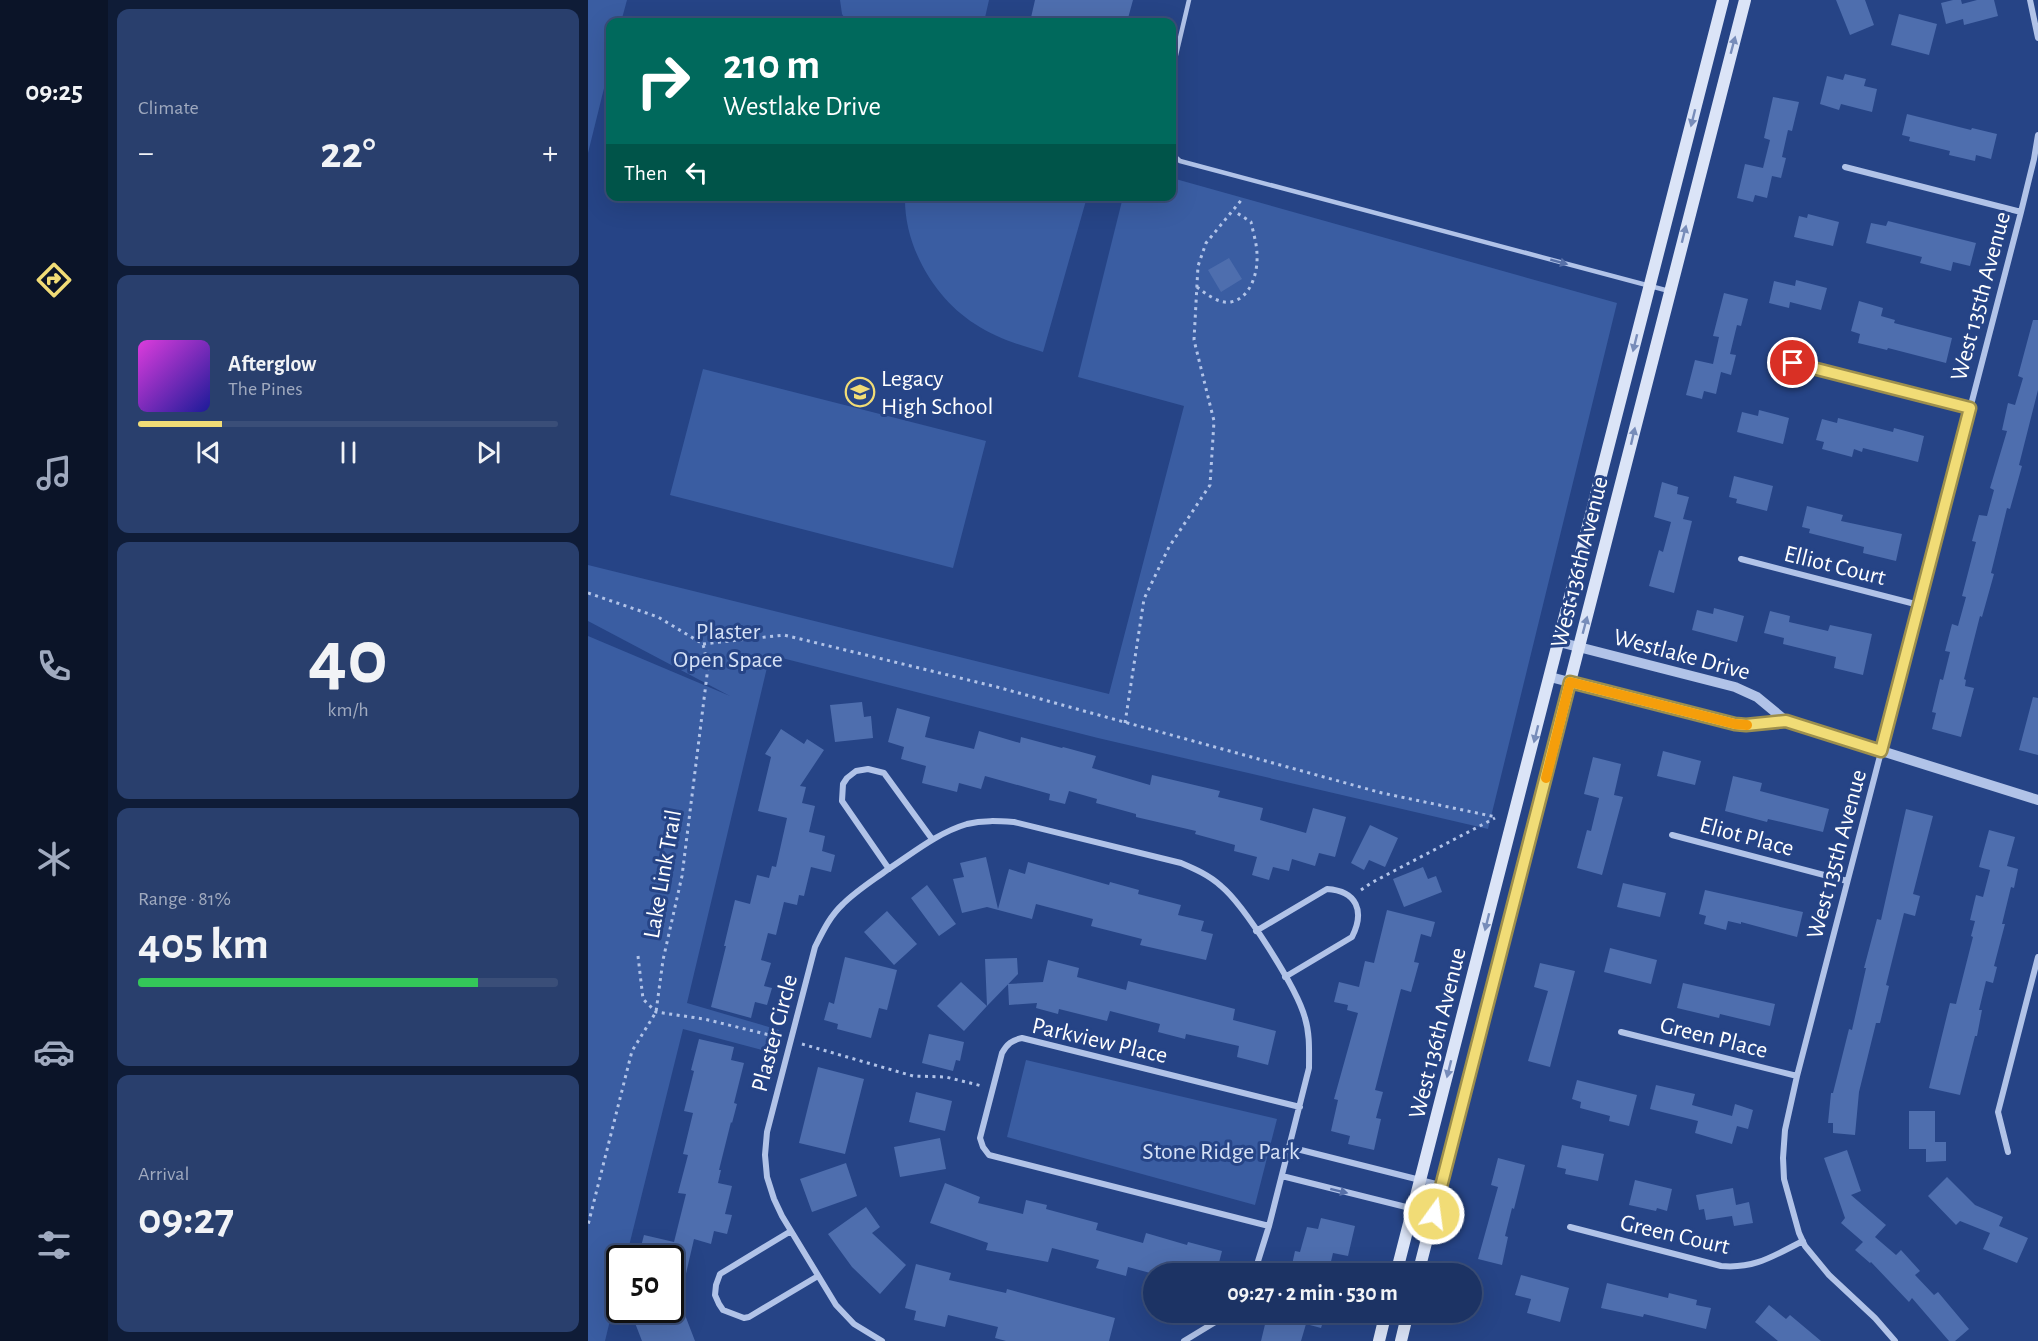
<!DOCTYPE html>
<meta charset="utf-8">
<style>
:root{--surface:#1c3364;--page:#293f6d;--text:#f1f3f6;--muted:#a0aabf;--line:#3a4e78;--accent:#f1dc76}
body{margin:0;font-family:"Alegreya Sans",sans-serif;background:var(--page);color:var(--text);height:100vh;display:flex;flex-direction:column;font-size:22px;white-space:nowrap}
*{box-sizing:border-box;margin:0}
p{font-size:20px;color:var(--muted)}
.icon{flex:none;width:33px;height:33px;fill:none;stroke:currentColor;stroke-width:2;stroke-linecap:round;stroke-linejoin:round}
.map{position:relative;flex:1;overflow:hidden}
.sheet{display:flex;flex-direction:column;gap:9px;padding:9px;background:#0f1c37;width:480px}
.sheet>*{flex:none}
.hud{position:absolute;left:18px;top:18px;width:570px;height:183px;border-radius:12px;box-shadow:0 6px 24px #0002,0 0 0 2px var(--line);background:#00695c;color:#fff;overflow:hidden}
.speed{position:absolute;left:18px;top:1245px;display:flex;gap:12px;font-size:30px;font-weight:700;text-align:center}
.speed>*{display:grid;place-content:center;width:78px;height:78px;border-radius:50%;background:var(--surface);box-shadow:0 6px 24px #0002,0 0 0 2px var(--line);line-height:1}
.speed .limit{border:3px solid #111;border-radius:9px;background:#fff;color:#111}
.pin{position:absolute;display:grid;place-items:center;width:51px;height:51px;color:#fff;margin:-26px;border:3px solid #fff;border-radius:50%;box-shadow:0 2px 6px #0007}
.me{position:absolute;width:66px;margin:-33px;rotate:14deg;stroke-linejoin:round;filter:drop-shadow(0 0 4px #0008)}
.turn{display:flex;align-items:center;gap:21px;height:126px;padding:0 18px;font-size:27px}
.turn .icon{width:78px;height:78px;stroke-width:2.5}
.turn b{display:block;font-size:42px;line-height:51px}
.then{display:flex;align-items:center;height:57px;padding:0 18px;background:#0003;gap:12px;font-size:22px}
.big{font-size:45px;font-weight:700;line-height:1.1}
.sheet .tile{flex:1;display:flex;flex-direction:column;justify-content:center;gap:9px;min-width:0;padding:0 21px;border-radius:12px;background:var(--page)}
.sheet .dial{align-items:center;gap:0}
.dial b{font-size:78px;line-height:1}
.song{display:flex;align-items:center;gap:18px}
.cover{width:72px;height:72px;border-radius:9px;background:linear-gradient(135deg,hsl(300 70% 55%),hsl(240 70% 35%))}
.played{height:6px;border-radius:3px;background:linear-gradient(90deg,var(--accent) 20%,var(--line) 20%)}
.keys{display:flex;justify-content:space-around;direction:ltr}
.heat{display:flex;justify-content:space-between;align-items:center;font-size:33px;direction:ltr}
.charge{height:9px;border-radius:4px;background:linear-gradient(90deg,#34c759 81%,var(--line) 0)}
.trip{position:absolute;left:555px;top:1263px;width:339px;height:60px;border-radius:30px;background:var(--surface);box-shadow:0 6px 24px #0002,0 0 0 2px var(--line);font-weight:700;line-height:60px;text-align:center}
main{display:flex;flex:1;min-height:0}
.dock{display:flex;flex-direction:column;width:108px;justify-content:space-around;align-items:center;background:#0b1428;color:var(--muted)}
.dock .icon{width:42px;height:42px}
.dock .on{color:var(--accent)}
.dock b{font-size:27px;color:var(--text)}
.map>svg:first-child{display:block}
</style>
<main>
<nav class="dock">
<b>09:25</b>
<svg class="icon on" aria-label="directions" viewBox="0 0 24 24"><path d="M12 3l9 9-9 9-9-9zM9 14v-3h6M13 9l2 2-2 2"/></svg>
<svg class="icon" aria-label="music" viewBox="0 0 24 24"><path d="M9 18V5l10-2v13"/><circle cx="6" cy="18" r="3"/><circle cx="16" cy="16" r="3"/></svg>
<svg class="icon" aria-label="phone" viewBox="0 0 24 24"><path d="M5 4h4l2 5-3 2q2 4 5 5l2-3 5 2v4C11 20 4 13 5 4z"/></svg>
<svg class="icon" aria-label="climate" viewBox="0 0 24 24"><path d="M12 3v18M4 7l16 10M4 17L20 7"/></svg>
<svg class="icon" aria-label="car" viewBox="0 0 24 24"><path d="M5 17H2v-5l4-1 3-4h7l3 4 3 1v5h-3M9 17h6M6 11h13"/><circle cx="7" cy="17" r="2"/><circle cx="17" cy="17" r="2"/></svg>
<svg class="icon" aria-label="filters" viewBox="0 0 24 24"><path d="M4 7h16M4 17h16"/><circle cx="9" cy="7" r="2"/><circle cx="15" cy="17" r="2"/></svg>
</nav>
<section class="sheet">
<div class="tile"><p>Climate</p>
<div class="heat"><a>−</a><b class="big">22°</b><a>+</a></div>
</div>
<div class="tile">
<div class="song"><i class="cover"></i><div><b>Afterglow</b><p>The Pines</p></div></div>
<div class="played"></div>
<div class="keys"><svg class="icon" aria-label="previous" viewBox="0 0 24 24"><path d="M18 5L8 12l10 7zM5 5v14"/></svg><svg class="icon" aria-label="pause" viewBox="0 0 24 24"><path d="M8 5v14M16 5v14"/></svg><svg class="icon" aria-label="next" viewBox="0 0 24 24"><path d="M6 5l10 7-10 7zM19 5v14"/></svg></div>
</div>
<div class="tile dial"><b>40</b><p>km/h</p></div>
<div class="tile"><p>Range · 81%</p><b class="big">405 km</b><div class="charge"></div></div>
<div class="tile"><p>Arrival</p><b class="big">09:27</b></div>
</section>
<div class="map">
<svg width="1450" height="1341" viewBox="0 0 1450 1341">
<rect width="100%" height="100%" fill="#264486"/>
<path fill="#3a5da2" d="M0 0H39L33 22H22V64L0 153Z
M252 0H401L396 22H259L254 14Z
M584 178 1029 303 900 829 510 738 182 655 99 1003 191 1030 182 1052 95 1029 38 1258H32L31 1283 17 1341H0V636L142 696 0 621V565L521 694 596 406 490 377 535 197 584 196Z
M317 197H499L455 352C431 345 408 338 387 324 346 298 316 246 317 197Z
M115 369 398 441 365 568 82 495Z
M438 1060 689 1119 667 1205 419 1137Z"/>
<path fill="#4e6eae" d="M447 0H545L539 22H442Z
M1248 0H1277L1286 25 1262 35Z
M1365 0H1373L1374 4 1389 0H1406L1410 16 1376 25 1375 19 1358 24 1353 3Z
M1311 14 1349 24 1341 55 1303 45Z
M1257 74 1278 79 1276 86 1289 89 1284 112 1253 104 1251 110 1232 104 1239 76 1255 80Z
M1185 97 1211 102 1204 131 1200 130 1194 157 1198 158 1193 178 1184 176 1179 198 1167 195 1165 202 1149 198 1157 164 1175 168 1182 140 1176 138Z
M1319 114 1383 130 1384 128 1409 134 1403 159 1388 155 1387 161 1361 155 1362 151 1321 141 1322 137 1314 135Z
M1220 214 1251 222 1245 246 1206 237 1211 216 1219 218Z
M1300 221 1388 243 1382 266 1365 262 1363 271 1332 263 1334 257 1278 243 1283 223 1298 226Z
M641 258 654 279 633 292 620 270Z
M1208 280 1239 288 1233 310 1202 302 1201 308 1181 303 1186 281 1207 286Z
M1136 293 1160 299 1153 326 1149 325 1142 354 1148 355 1143 375 1133 372 1128 394 1116 391 1114 399 1098 395 1107 360 1125 364 1131 337 1125 336Z
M1271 301 1295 308 1293 316 1307 320 1306 323 1364 338 1358 363 1300 348 1299 350 1270 343 1272 334 1263 331Z
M1445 320H1450V390L1431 465 1434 466 1422 509 1419 508 1403 573 1406 574 1394 617 1392 616 1376 679 1378 680 1377 686 1386 688 1373 737 1344 729 1348 713 1344 712 1352 679 1355 680 1362 652 1357 651 1364 624 1370 626 1378 597 1374 596 1388 542 1384 541 1391 515 1399 516 1406 490 1402 488 1419 431 1414 430 1420 403 1427 405 1435 378 1430 376Z
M1171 410 1201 418 1195 444 1149 432 1154 412 1170 416Z
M1250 418 1305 432 1306 428 1336 436 1330 462 1275 448 1274 452 1266 449 1264 457 1234 449 1236 442 1228 440 1234 419 1249 423Z
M1146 476 1185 486 1179 511 1148 503 1149 499 1141 497Z
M1074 482 1090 487 1089 494 1101 497 1095 519 1104 521 1086 593 1061 586 1071 550 1075 552 1083 522 1066 517Z
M1219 506 1255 515 1253 521 1314 534 1308 561 1275 553 1276 547 1221 533 1222 529 1214 527Z
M1126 608 1156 616 1149 642 1104 630 1109 610 1125 614Z
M1182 611 1202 616 1201 622 1240 631 1242 625 1284 634 1275 675 1246 668 1248 657 1195 644 1196 638 1176 633Z
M1445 697 1450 698V755L1431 750Z
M274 702 276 717 283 716 285 738 247 742 242 705Z
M309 708 342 717 337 737 386 749 391 731 432 743 433 737 474 748 475 747 508 756 504 768 562 785 564 775 632 791 630 797 675 808 672 820 718 833 725 808 758 817 747 857 731 853 727 866 704 859 701 871 685 867 681 880 664 875 669 857 646 851 647 845 607 834 608 831 548 817V814L508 803 509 799 481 791 477 804 461 800 462 794 397 776 393 789 371 783 369 792 334 783 338 766 313 759 316 747 300 742Z
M193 729 216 744 219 739 236 750 212 786 218 787 214 803 227 806 221 832 237 836 234 851 247 855 243 872 223 867 216 896 211 895 209 905 196 902 188 935 180 933 173 960 183 963 176 986 184 988 179 1005 167 1002 163 1018 123 1007 138 946H136L147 900 162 904 169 875 181 878 184 866 188 867 199 818 170 811 183 757 177 754Z
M1075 751 1113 761 1107 785 1069 776Z
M1005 757 1033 764 1026 795 1035 797 1014 875 989 868 999 830 1003 831 1011 798 996 794Z
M1145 776 1174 783 1172 791 1241 809 1235 832 1180 819 1179 822 1137 811Z
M1318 809 1345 816 1325 894 1332 896 1327 916 1316 913 1298 985 1301 986 1292 1023H1288L1271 1092 1267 1135 1245 1133V1123H1240L1243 1093H1245L1261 1029 1264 1030 1278 968H1276L1289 919 1293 920Z
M782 825 810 838 797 867 781 860 776 870 763 863Z
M1401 830 1427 837 1419 866 1430 869 1426 888 1423 887 1414 924H1417L1406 966 1409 967 1405 983 1398 981 1391 1010H1394L1389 1036H1387L1372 1095 1341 1088 1362 1003 1368 1004 1385 937 1383 936 1387 921 1382 920 1388 895 1395 897 1402 870 1391 867Z
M398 857 410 909 421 869 437 874 440 862 521 885 522 882 551 890 550 894 593 905 590 915 616 921 613 931 625 934 618 960 552 945 554 939 503 926 505 919 448 904 444 919 399 907 374 913 365 879 376 877 372 863Z
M835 867 840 879 848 876 854 892 816 907 805 879Z
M1035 883 1078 893 1072 917 1029 907Z
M339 885 368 924 351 936 323 898Z
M1117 890 1215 912 1209 937 1153 922V924L1140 921 1138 930 1116 924 1118 916 1111 914Z
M799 910 847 922 843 937 833 934 826 962 831 963 823 992 813 989 787 1090 795 1092 788 1118 793 1119 786 1150 760 1144 762 1136 743 1131 750 1100 746 1099 770 1013 759 1010 760 1005 746 1002 751 982 771 987 777 961 786 963Z
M299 911 329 944 306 965 276 932Z
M1022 948 1069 960 1063 984 1016 972Z
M257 957 309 970 299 1010 291 1008 283 1038 249 1029 250 1024 236 1020 241 1002 246 1004Z
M429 958 430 974 399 1006 397 959Z
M460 960 491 968 489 977 538 990 540 981 647 1009 645 1020 688 1031 680 1065 649 1057 651 1046 598 1034 597 1039 570 1032 572 1024 522 1011 519 1021 471 1009 470 1014 448 1008 449 1003 421 1005 420 984 455 982Z
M952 963 987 971 962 1067 940 1061 960 991 946 987Z
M373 982 399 1006 376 1031 349 1006Z
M1095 983 1187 1004 1182 1026 1132 1014 1131 1018 1089 1008Z
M341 1034 376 1042 372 1061 368 1060 365 1071 334 1063Z
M111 1039 146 1047 143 1060 156 1063 146 1103 149 1104 144 1123 143 1122 131 1170H133L130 1183 144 1186 137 1214 144 1215 139 1234 126 1231 123 1244 106 1239 97 1278 82 1275V1258H50L56 1235 86 1242 98 1194 90 1193 100 1155 95 1154 105 1113 96 1111 106 1071 103 1070Z
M230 1067 276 1079 257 1154 211 1143Z
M989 1080 1049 1095 1041 1126 1021 1121 1022 1116 992 1108 993 1102 984 1099Z
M1068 1085 1107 1094 1104 1105 1144 1116 1147 1104 1165 1110 1160 1129 1149 1126 1144 1144 1107 1133 1110 1121 1062 1109Z
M328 1092 364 1101 357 1131 321 1122Z
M1321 1111H1347V1142H1358V1161L1338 1162V1149H1321Z
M352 1138 358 1169 312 1177 306 1147Z
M974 1145 1016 1154 1010 1181 977 1174 978 1169 969 1167Z
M1259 1150 1273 1191 1263 1195 1298 1225 1287 1237 1308 1255 1313 1250 1332 1271 1327 1275 1346 1295 1350 1292 1381 1329 1367 1341H1361L1324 1298 1321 1302 1283 1262 1282 1263 1267 1250 1275 1242 1253 1223 1257 1218 1236 1158Z
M910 1158 937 1165 926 1209 924 1208 917 1236 920 1237 914 1265 890 1259 910 1187 903 1185Z
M258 1163 269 1196 224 1212 212 1179Z
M1359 1177 1387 1205 1415 1217 1411 1226 1440 1238 1429 1263 1395 1249 1402 1233 1372 1221 1368 1225 1340 1196Z
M1047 1180 1084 1189 1079 1211 1069 1208 1068 1211 1041 1205Z
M357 1183 392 1197 390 1203 435 1214 438 1200 459 1205 458 1209 510 1223 508 1230 555 1243 558 1233 599 1245 600 1242 634 1251 628 1274H566L540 1267 538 1276 508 1268 511 1260 464 1248 460 1262 398 1250 400 1243 342 1223Z
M1145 1188 1148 1205 1161 1202 1165 1223 1146 1226 1144 1216 1118 1220 1116 1209 1111 1210 1108 1195Z
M278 1207 292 1227 284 1233 318 1265 292 1294 264 1267 240 1234Z
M733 1218 767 1226 760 1256 745 1253 740 1274H702L707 1251 712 1252 719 1227 730 1229Z
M328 1264 363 1273 361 1280 418 1293 419 1289 527 1318 521 1341H418L407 1338 410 1327 360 1315 357 1327 326 1320 328 1311 317 1308Z
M933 1275 981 1288 972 1322 939 1313 943 1299 927 1295Z
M1019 1283 1080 1298 1081 1293 1109 1300 1108 1305 1123 1308 1118 1329 1056 1314 1055 1317 1013 1308Z
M92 1302 107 1341H54L42 1310H82V1306Z
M1181 1305 1198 1319 1202 1315 1233 1341H1190L1167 1322Z
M680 1312H738L733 1328 718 1324 713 1341H673Z"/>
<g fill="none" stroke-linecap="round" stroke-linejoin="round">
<path stroke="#b1c3e8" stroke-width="3" stroke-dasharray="3 4.5" stroke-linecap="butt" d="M609 287C618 294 631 304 643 302 663 298 670 272 669 255 669 244 665 232 663 222L646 211
M0 593 70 617 115 644 120 667 94 876 75 960 68 1012 44 1051 0 1225
M115 644 196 635 409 687 794 793 908 817
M537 723 556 599 581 547 622 485 626 421 606 340 610 266 618 243 655 198
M773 890 783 883 907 818
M50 956 55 999 68 1012 116 1019 194 1038
M214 1044 325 1076 358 1077 394 1086"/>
<path stroke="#b1c3e8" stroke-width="4.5" d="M584 72 601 0
M584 154 592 161 1081 291"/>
<path stroke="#b1c3e8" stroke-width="6" d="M1442 0 1450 38
M1257 167 1433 212
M1205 363 1382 408
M1153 559 1331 605
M1084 835 1259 881
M301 869 254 801 255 784 259 778 268 771 280 769 296 773 344 839
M668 931 739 889C769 891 777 911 764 937L697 977
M1033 1032 1209 1076
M701 1147 852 1185
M1420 1152 1410 1112 1450 957
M694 1176 846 1214
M681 1226 401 1155 395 1147 392 1138 414 1053C419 1044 424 1040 434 1038L712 1107
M982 1227 1133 1266C1167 1269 1185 1256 1215 1241
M203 1231 132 1274 128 1285 127 1295 131 1304 135 1310 156 1318 161 1317 230 1276
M294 1341 266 1324 248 1305 194 1216 186 1199 179 1177 177 1155 179 1132 227 947C235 931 242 916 255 904 268 891 284 881 299 870 325 853 349 833 379 824 395 820 410 821 426 822L593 863C607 869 621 875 633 886 656 905 709 988 717 1018 722 1034 721 1051 721 1068L681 1226 666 1274
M596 1341 629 1321 638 1312
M1307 1341 1287 1318 1241 1275 1217 1246 1211 1233 1196 1179 1195 1158 1197 1130 1209 1076 1433 212 1446 159 1450 135"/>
<path stroke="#b1c3e8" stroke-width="10" d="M971 642 1147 687 1169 697 1198 721 1450 800
M962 677 1147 724 1158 725 1198 721"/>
<path stroke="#dbe4f7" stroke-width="12" d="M808 1274 1135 0
M830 1274 1157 0
M791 1341 798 1312
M813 1341 820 1312"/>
</g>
<defs><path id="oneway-solid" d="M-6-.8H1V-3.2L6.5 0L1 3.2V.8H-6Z" transform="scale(1.5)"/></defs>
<g fill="#778cb9">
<use href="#oneway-solid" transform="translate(1145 45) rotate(-75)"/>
<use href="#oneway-solid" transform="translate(1105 118) rotate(104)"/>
<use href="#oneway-solid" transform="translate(1096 234) rotate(-76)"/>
<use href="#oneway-solid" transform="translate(1047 343) rotate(104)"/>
<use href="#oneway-solid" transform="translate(1045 436) rotate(-77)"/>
<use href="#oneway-solid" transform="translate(997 625) rotate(-75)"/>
<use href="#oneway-solid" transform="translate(948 734) rotate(104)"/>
<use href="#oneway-solid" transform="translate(899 922) rotate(104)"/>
<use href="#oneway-solid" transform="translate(861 1069) rotate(104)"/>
</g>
<g fill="#5770a8">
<use href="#oneway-solid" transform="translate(971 262) rotate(15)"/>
<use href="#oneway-solid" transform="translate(751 1191) rotate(14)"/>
</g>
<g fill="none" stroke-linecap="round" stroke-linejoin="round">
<g stroke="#9d8f4d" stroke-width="15">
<path id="route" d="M846 1214 982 682 1147 724 1158 725 1198 721 1293 751 1382 408 1205 363"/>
</g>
<use href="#route" stroke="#f1dc76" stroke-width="10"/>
<path stroke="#f59e0b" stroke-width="10" d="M958 778 982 682 1147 724 1159 725"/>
</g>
<defs>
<g id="school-ring" transform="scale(1.5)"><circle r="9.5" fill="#264486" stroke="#f1dc76" stroke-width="1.5"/><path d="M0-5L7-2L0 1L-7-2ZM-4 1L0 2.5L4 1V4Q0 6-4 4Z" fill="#f1dc76"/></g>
</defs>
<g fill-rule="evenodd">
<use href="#school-ring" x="272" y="392"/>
</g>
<g text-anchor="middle" stroke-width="6" stroke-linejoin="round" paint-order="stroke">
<g font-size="24" fill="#fff" stroke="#264486">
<text transform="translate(1392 296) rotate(-75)" y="8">West 135th Avenue</text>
<text transform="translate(991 562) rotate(-76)" y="8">West 136th Avenue</text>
<text transform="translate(1247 565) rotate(14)" y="8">Elliot Court</text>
<text transform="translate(1094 654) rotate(15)" y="8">Westlake Drive</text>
<text transform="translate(1159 836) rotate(15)" y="8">Eliot Place</text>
<text transform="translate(1248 854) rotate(-75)" y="8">West 135th Avenue</text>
<text transform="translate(74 874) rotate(-80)" y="8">Lake Link Trail</text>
<text transform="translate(186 1033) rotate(-75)" y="8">Plaster Circle</text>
<text transform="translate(849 1033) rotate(-76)" y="8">West 136th Avenue</text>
<text transform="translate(1126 1037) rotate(14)" y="8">Green Place</text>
<text transform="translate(512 1040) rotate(13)" y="8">Parkview Place</text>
<text transform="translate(1087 1234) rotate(13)" y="8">Green Court</text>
</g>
<g font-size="24" fill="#fff" stroke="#264486" text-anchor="start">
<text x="293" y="386">Legacy<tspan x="293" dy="28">High School</tspan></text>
</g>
<g font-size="24" fill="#d4e0f6" stroke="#264486">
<text x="140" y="639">Plaster<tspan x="140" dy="28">Open Space</tspan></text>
<text x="633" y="1159">Stone Ridge Park</text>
</g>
</g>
</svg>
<div class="speed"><div class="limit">50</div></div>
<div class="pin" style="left:1205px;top:363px;background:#d93025"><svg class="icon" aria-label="arrive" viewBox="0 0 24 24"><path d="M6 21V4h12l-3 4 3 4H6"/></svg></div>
<svg class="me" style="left:846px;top:1214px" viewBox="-20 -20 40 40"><circle r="17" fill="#f1dc76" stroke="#fff" stroke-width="3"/><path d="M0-11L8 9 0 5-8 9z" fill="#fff"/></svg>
<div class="trip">09:27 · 2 min · 530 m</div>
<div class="hud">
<div class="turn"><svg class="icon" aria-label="right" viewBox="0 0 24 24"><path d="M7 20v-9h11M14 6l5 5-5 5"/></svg><div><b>210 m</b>Westlake Drive</div></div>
<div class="then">Then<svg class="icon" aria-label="left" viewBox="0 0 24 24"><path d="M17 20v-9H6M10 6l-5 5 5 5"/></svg></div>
</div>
</div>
</main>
